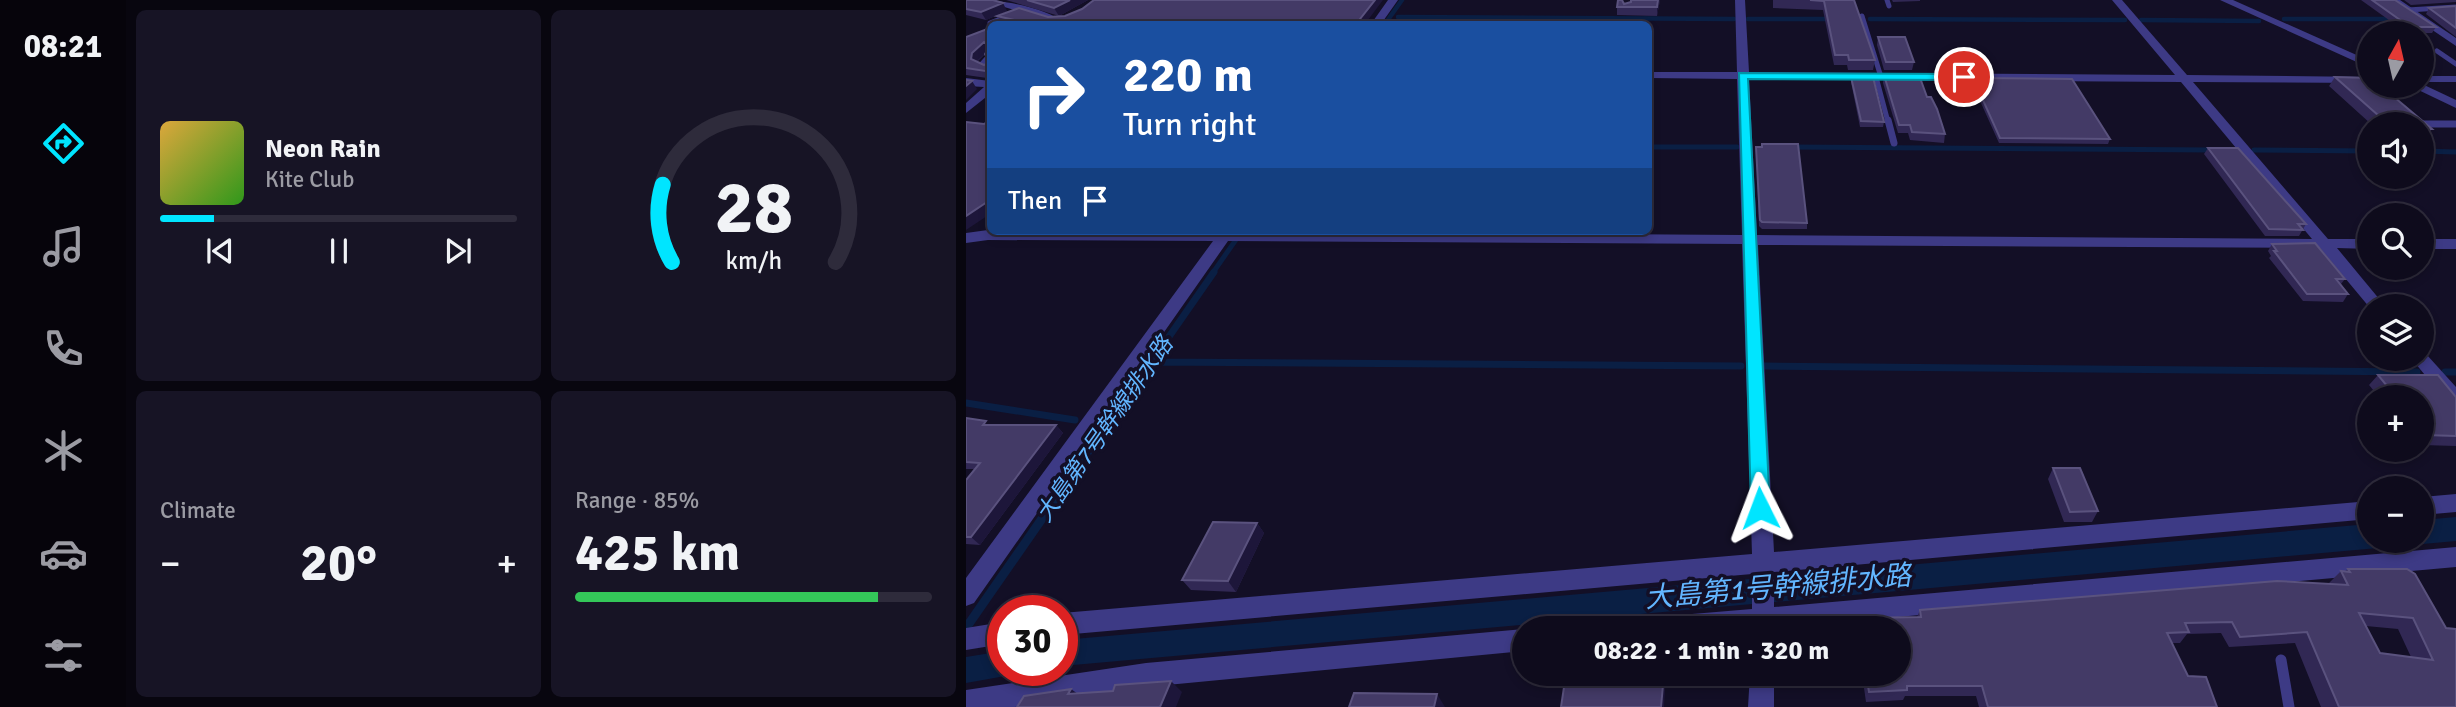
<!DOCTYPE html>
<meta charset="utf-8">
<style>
:root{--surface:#0e0b1c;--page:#171425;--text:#f1f3f6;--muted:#9b9ba3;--line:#2e2b3b;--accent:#00e5ff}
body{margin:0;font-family:Signika,"Noto Sans JP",sans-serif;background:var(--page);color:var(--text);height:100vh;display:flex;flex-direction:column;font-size:26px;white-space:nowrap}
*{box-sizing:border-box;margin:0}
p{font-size:23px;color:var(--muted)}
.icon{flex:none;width:38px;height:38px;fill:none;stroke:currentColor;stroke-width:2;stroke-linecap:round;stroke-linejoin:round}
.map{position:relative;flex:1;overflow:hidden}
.panel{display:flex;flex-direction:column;gap:10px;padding:10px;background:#08060f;width:840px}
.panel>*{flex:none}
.hud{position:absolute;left:21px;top:21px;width:665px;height:214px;border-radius:10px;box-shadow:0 4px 10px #0003,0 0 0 2px var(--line);background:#1a4fa0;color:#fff;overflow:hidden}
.needle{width:46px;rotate:8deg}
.controls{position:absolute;left:1391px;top:21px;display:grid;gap:14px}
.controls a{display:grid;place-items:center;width:77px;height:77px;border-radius:50%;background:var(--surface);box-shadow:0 4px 10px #0003,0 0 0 2px var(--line);font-size:35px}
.speed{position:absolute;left:21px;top:595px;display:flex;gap:14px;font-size:35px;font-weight:700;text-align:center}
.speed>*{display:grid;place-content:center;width:91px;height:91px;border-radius:50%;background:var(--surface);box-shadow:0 4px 10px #0003,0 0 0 2px var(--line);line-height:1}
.speed .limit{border:10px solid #d22;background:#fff;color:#111}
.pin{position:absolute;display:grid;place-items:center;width:60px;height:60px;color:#fff;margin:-30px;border:4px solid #fff;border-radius:50%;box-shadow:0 2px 7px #0007}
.me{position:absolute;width:77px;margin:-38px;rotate:357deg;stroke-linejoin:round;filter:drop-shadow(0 0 5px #0008)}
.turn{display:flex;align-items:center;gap:24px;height:147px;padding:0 21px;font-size:32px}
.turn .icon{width:91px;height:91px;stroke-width:2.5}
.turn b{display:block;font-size:49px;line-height:60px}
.then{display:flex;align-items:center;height:66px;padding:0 21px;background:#0003;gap:14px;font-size:26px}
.big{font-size:52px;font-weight:700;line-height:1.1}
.panel .card{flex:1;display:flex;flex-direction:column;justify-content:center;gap:10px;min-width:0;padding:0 24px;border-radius:10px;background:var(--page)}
.panel .dial{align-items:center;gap:0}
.dial svg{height:182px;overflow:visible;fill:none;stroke:var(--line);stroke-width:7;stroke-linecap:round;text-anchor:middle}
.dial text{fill:var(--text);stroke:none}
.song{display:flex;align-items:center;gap:21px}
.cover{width:84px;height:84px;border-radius:10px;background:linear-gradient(135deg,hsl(40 70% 55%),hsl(110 70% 35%))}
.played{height:7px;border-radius:4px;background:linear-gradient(90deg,var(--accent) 15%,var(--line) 15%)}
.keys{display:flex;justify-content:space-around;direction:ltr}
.heat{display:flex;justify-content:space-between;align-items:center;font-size:38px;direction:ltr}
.charge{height:10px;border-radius:5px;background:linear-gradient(90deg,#34c759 85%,var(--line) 0)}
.panel .tiles{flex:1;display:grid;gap:10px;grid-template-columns:repeat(2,1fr)}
.trip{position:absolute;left:546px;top:616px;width:399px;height:70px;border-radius:35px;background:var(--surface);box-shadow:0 4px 10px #0003,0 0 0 2px var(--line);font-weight:700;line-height:70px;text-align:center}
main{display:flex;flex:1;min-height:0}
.tabs{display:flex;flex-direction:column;width:126px;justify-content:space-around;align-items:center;background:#06040b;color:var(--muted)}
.tabs .icon{width:49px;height:49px}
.tabs .on{color:var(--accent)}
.tabs b{font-size:32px;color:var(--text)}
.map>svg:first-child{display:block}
</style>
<main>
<nav class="tabs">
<b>08:21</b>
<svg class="icon on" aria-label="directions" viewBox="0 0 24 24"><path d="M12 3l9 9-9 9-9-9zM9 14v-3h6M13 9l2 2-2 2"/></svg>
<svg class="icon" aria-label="music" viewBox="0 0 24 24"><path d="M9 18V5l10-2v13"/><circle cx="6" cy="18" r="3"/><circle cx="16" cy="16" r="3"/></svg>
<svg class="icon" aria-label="phone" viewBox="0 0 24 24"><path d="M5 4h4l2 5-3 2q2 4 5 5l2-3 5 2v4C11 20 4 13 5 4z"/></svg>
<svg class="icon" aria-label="climate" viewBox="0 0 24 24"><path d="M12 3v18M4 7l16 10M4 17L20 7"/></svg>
<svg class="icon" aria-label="car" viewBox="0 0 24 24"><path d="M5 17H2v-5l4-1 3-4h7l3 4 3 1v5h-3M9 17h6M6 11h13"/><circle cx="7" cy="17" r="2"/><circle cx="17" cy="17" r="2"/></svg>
<svg class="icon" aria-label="filters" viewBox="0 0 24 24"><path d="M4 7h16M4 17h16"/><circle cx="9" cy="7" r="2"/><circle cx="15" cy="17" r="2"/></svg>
</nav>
<section class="panel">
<div class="tiles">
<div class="card">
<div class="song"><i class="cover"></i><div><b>Neon Rain</b><p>Kite Club</p></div></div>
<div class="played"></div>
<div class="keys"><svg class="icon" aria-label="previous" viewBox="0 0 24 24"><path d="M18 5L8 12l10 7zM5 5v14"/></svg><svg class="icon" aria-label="pause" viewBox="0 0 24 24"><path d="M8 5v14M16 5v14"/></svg><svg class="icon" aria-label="next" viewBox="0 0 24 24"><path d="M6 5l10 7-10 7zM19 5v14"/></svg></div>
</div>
<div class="card dial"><svg viewBox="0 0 100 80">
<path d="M14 69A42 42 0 1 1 86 69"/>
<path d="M14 69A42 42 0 0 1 10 35" stroke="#00e5ff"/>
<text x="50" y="56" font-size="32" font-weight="700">28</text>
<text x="50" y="72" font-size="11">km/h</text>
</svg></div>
<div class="card"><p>Climate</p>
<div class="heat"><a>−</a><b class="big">20°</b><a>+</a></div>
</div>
<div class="card"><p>Range · 85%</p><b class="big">425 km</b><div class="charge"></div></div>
</div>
</section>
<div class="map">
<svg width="1490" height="707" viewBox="0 0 1490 707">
<rect width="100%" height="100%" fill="#130f26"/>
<path fill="#0a1f44" d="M1490 517V541L96 666V641L108 639 1403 524 1404 541H1456V520Z
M37 651V670H73L0 683V657Z"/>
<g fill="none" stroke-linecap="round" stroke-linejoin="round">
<path stroke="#0a1f44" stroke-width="4.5" d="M432 17 768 19
M782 19H868
M904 19 1159 20
M1318 19H1430
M1175 20 1293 21
M419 24 436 0"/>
<path stroke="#0a1f44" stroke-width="5" d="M682 147H771
M826 147 1248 150
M1288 150 1404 151
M1456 151 1490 152
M246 274 276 231"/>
<path stroke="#0a1f44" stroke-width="7" d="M185 362 775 366
M798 366 1451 372
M1479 372H1490
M0 403 109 420
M113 466 248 272"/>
<path stroke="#0a1f44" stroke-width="9" d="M0 628 114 464"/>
<path stroke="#3d3a85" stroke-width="5" d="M921 0 923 6
M1442 10 1490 7
M896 16 915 77
M24 23 42 16
M1471 51 1490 64
M24 55 15 65 24 68
M910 77 922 122"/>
<path stroke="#3d3a85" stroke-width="7" d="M922 120 928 143
M1450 124H1490"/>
<path stroke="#3d3a85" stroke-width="11" d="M1315 660 1323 707"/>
<path fill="#3d3a85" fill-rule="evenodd" d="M14 0C37 0 83 8 99 24H88L80 19Z
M422 0H432L415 24H405Z
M769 0H779L783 72 1209 75 1146 0H1156L1221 75 1404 77V83L1227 82 1362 239H1404V249L1371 248 1419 306 1404 308 1354 248 792 245 808 552 1404 501V519L808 572V607L1490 547V567L809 628H678L682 620 690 617 786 609V574L96 635V613L786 554 776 244 262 241 8 603 0 606V578L247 241 22 240 0 243V233L22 230 776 235 771 79 682 78V72H771ZM783 79 1215 82 1346 239 791 235Z
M1422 0H1434L1490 38V46Z
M1456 76H1490V82H1456Z
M0 78 24 81V94L0 113V103L18 87 0 86Z
M1456 239H1490V249H1456Z
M1456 353 1461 355 1490 387V406L1483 404 1449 363 1446 359H1456Z
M1490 494V512L1456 515V497Z
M37 622V644L0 650V628Z
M558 629V651L180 687 49 707H0V690L180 663Z
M784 674H808V707H782Z"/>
<path fill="#3d3a85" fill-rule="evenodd" d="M1254 0H1267L1404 61V68Z
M1456 84 1490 100V108L1444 86Z"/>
</g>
<path fill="#312854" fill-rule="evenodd" d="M0 0 41 11 20 20 0 15Z
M40 0H122L93 16Z
M417 0 36 24 31 16H99L116 9Z
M665 0H694L691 16 651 15V7L657 2 658 4 665 2Z
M807 0H888L909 60 907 70H882L881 65H868L857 10 807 8Z
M926 0H954V1L927 2Z
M1395 0H1429L1470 27 1466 33H1441Z
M1438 0H1490V2L1445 5Z
M1490 6V37L1460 14 1463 8Z
M24 28V90L21 85V78L0 75V77V37ZM20 53 23 62 18 65 11 62Z
M912 37 948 62 946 70H918L911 45Z
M918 75 961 97 979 134 978 143 944 140 942 133H932L917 83Z
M885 77 918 122 917 127H894L885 82Z
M1369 77 1466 129 1459 138H1456V124H1405L1363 86Z
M1007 78 1144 139 1142 144 1033 143 1006 83Z
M790 147 841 223V229H796L793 226Z
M1242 148 1340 224 1333 236H1299L1238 154Z
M1306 244 1379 279 1375 284 1382 294 1377 302 1337 301 1303 258 1305 256 1302 251Z
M1412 375 1490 397V446L1456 445V397H1413L1403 385Z
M0 418 24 425H90L97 433 14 545 0 544V480L8 469H0Z
M1087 468 1132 511 1126 522H1098L1082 479Z
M291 523 298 533 270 592 225 590 216 580Z
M1382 569H1441L1490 707H1355L1329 643 1263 647 1255 633 1221 634 1214 643H1206L1222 676 1251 707H1013L1010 696H939L937 700 900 702 896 674H933V628H889L892 618 951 617 954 610 1364 584 1363 583 1375 571H1379ZM1400 626 1432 629 1445 657 1414 653Z"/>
<path fill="#1d163a" d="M104 0H122L93 16 88 8Z
M409 0H417L399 24H390Z
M692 0H694L691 16V7Z
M37 3 41 11 20 20 15 12Z
M18 42 23 50 11 61 5 59 6 53Z
M6 81 11 89 0 100V86Z
M24 200V214L0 230V216Z
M90 425 97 433 14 545 5 537Z
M291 523 298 533 270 592 262 581Z
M698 674H700L698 707H695Z
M205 681 216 692 210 707H194Z
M105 689 119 699 102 694Z
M471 694 479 707H468Z"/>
<path fill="#433a66" stroke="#5a527e" stroke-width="2" fill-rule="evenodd" d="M0 0H27L37 3 15 12 0 9Z
M61 0H104L88 8Z
M128 0H409L390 24H36L48 20 31 16 53 8 82 17 99 16 116 9Z
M652 0H656L658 4 665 2V0H692L691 7H651Z
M844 0H888L909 60H883L882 55H869L858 1Z
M1406 0H1429L1470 27H1444Z
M1490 6V28L1463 8Z
M24 28V85H21L20 71 0 68V37ZM18 42 24 46 19 54 23 62 18 65 5 59 6 53Z
M912 37H939L948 62H920Z
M918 75H953L961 97H965L971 109 979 134 946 132 944 125H933Z
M885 77H907L918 122 895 121Z
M1369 77 1404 78V86H1415L1466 129H1456V124H1422Z
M1007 78 1106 79 1144 139 1034 138Z
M0 80 6 81 0 86Z
M24 120V200L0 216V122L18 124Z
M796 144H832L841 223 796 222 794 220 790 147H796Z
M1242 148H1272L1340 224H1332L1337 230 1303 229Z
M1349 243 1379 279H1370L1382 294H1341L1308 251H1311L1306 244Z
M1412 375H1472L1490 397V436L1459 435 1456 431V397H1430Z
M0 418 20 421 17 425H90L5 537H0V480L14 463 0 462Z
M1087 468H1114L1132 511 1104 512Z
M247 522 291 523 262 581 216 580Z
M1382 569H1441L1449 574 1480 628 1490 629V707H1373L1341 632 1274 637 1266 622 1219 623 1223 632 1201 633 1222 676 1240 677 1251 707H1022L1016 686H941V690L903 692 900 674H933V628H893L892 618 955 617 954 610 1311 581 1382 585 1375 571 1384 572ZM1393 613 1447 618 1467 660 1414 653Z
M600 674H698L695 707H595Z
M205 681 194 707H51L58 696 105 689 102 694 147 691 149 685Z
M388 693 471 694 468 707H383Z"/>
<path fill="#00e5ff" stroke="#0095a6" stroke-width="2" d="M773 73 998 74 1003 77 998 80 782 79 804 508 801 513H788L785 508Z"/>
<g text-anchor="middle" stroke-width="7" stroke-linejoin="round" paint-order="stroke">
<g font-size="23" font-style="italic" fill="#62b6ff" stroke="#130f26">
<text transform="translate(138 429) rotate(-55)" y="8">大島第7号幹線排水路</text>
</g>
<g font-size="28" font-style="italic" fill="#62b6ff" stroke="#130f26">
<text transform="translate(812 586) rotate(-5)" y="10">大島第1号幹線排水路</text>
</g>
</g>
</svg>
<div class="controls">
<a><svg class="needle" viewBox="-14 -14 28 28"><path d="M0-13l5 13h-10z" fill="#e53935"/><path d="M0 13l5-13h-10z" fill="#9b9ba3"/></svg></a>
<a><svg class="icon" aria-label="sound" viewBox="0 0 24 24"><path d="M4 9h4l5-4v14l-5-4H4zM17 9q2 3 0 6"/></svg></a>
<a><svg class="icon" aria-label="search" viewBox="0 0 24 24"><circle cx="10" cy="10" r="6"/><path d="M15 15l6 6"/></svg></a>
<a><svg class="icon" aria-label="layers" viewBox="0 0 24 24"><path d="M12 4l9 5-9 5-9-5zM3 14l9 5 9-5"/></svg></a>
<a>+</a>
<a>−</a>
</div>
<div class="speed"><div class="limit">30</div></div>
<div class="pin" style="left:998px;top:77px;background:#d93025"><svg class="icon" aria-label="arrive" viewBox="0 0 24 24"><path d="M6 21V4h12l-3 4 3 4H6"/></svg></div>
<svg class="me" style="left:794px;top:508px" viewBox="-20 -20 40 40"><path d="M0-17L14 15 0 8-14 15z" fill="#00e5ff" stroke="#fff" stroke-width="4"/></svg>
<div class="trip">08:22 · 1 min · 320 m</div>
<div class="hud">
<div class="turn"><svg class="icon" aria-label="right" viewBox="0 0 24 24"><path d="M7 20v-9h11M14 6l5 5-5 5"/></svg><div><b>220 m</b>Turn right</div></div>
<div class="then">Then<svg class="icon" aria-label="arrive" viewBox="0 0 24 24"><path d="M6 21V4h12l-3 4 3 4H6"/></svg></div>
</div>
</div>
</main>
